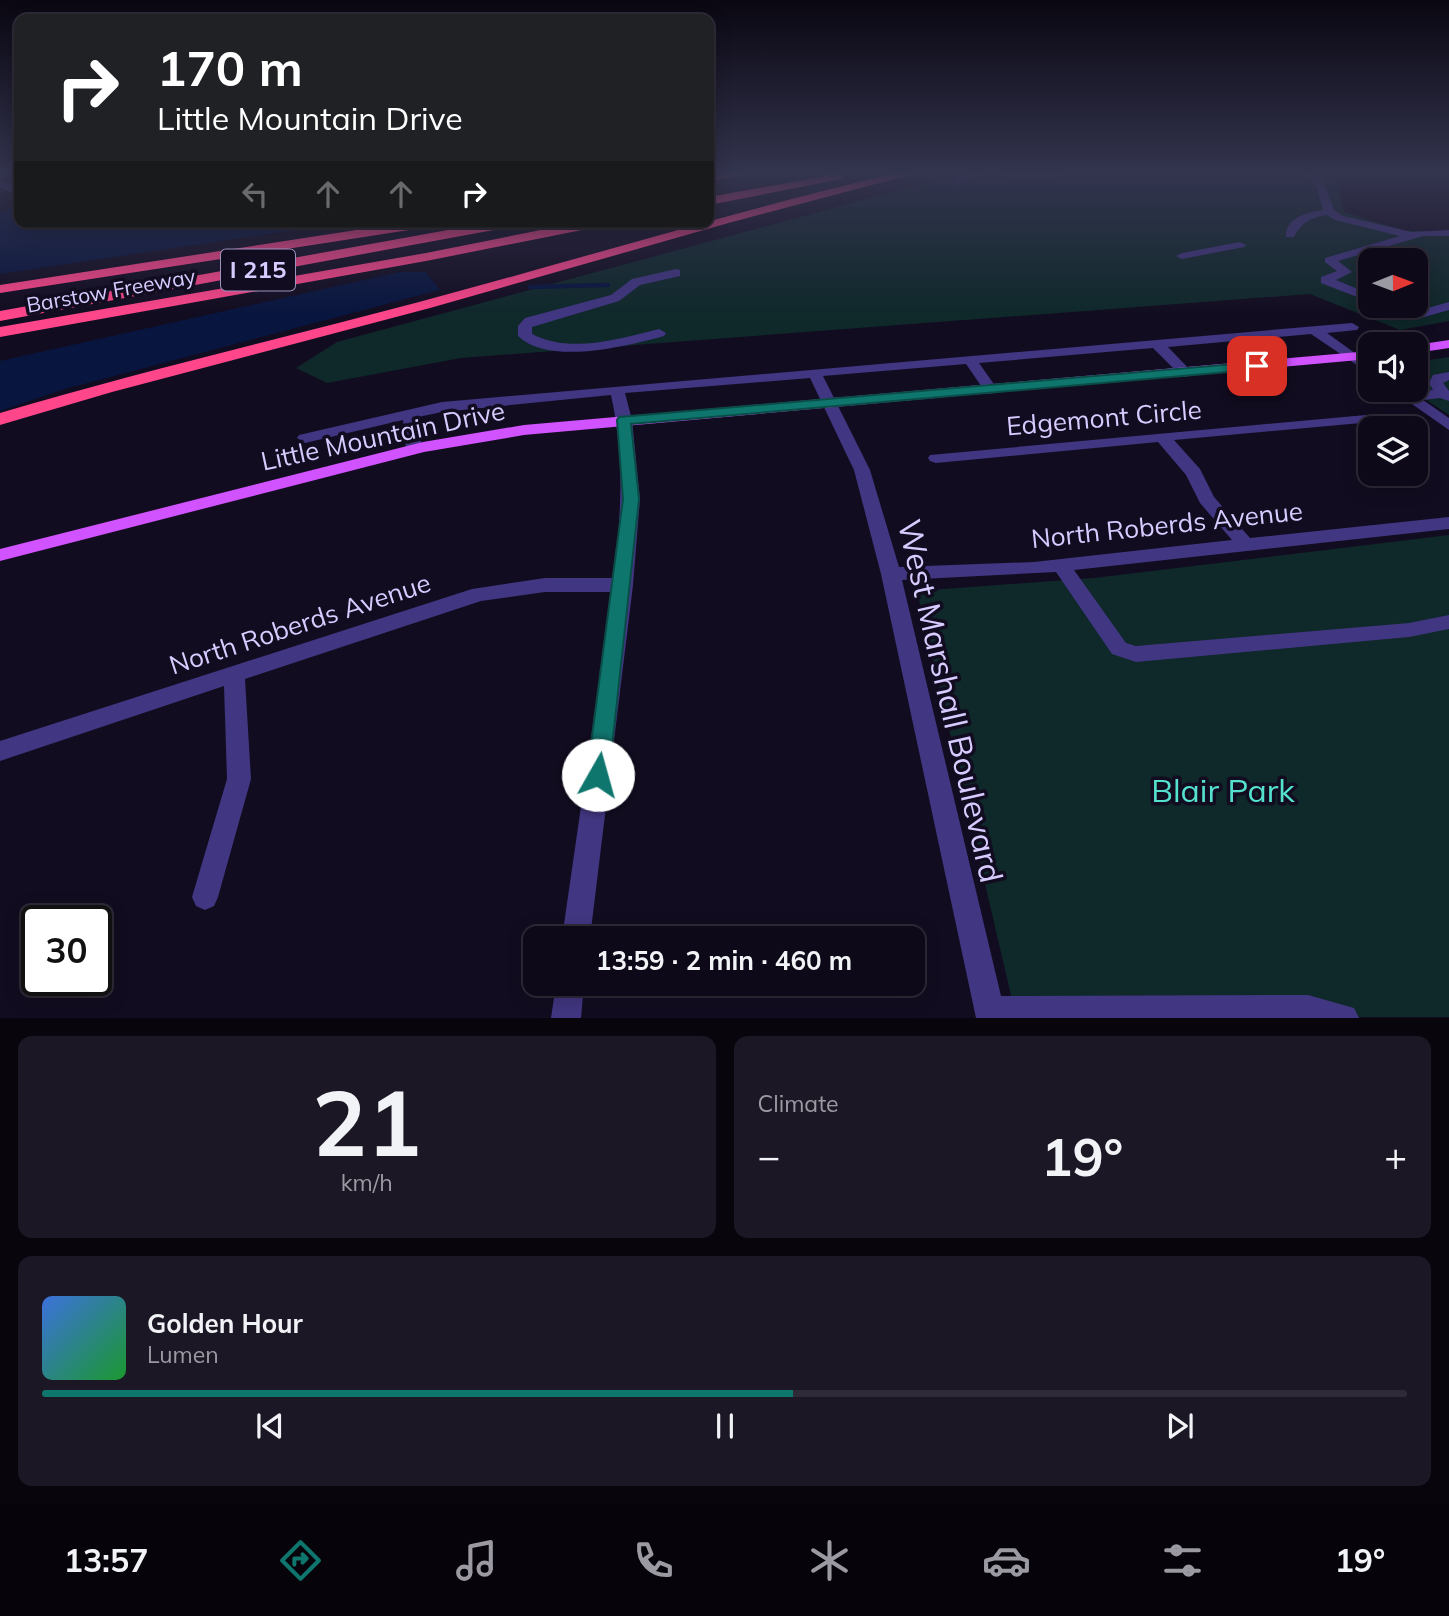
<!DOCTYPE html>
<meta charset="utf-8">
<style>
:root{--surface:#0e0918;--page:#1c1725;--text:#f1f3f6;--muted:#9b9aa2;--line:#2e2a37;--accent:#0f766e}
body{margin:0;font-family:Mulish,sans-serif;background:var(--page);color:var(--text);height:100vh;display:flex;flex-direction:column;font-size:26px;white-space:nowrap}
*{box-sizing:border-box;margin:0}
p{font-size:23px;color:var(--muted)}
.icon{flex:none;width:38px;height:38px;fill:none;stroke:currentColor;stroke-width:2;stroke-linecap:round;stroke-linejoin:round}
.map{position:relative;height:1018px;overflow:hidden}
.panel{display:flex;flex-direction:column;gap:18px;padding:18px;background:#08050d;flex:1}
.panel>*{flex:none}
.banner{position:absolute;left:14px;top:14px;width:700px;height:214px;border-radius:14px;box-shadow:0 4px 18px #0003,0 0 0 2px var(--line);background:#202124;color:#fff;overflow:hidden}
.needle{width:46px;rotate:89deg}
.controls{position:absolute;left:1358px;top:248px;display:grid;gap:14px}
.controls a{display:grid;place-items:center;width:70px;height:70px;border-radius:14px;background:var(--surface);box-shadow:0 4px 18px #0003,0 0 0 2px var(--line);font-size:35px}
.speed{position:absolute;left:21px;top:905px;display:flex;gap:14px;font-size:35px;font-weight:700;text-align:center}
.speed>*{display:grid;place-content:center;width:91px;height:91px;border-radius:50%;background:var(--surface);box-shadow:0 4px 18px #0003,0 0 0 2px var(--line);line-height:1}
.speed .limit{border:4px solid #111;border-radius:10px;background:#fff;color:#111}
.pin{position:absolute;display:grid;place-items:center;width:60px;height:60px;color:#fff;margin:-30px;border-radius:14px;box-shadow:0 4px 10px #0006}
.me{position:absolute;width:77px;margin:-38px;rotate:7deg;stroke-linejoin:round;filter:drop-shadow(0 0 5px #0008)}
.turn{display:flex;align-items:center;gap:24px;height:147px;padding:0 28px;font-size:32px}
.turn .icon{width:91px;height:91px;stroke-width:2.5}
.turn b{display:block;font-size:49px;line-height:60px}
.lanes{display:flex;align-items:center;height:66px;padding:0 28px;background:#0003;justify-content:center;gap:35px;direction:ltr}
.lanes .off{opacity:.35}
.big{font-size:52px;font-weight:700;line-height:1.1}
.panel .card{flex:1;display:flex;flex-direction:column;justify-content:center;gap:10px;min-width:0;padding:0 24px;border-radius:14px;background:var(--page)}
.panel .dial{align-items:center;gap:0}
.dial b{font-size:91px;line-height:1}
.song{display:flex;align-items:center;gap:21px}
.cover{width:84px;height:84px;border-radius:10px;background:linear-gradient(135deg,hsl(220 70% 55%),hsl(130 70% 35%))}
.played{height:7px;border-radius:4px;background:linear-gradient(90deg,var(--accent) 55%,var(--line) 55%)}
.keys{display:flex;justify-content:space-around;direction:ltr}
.heat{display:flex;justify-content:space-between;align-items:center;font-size:38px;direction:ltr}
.panel .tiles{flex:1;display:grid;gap:18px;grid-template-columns:1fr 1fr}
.card:last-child{grid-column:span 2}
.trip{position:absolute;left:523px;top:926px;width:402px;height:70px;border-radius:14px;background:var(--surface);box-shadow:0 4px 18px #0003,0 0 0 2px var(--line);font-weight:700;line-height:70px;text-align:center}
.tab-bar{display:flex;height:112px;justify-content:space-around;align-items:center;background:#06040a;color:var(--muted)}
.tab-bar .icon{width:49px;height:49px}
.tab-bar .on{color:var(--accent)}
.tab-bar b{font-size:32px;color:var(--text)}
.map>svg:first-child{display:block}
</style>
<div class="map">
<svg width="1449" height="1018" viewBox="0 0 1449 1018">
<rect width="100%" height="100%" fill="#120c20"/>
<path fill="#0f282a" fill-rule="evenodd" d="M963 173H1376L1336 177 1344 212 1404 231H1449V321L1400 330 1310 294 461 358 327 383 296 368 337 342ZM1370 261H1416V306H1370Z
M1449 357V415L1411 390H1416V362Z
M1449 535V1017H1016L917 591 1094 578Z"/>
<path fill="#08153e" d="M19 203V222H349L0 274V214Z
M400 272H426L440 290 65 389 0 411V361Z"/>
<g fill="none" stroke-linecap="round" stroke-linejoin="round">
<path stroke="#08153e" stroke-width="4.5" d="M530 287 608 285"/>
<path fill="#413681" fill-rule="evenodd" d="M973 173H990L963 181 959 185 951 183 957 177Z
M999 173H1072L1041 179 1004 176Z
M1299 173H1312L1322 178 1334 210 1343 216 1412 232 1449 230V236H1423L1338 261 1352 272 1336 280 1370 294V302L1321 283V277L1337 271 1325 262V258L1400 236 1335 220 1327 215C1310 218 1302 222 1294 237H1286C1285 218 1307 212 1323 210L1315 182Z
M0 180 19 189V196L0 187Z
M1240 242 1246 245 1244 247 1182 259 1176 256 1182 253Z
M676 269 680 270V276L640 285 619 301 532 327V334C570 354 619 339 659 329L666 333 664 336C627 346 549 366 518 336V326L525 318 611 295 632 279Z
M1449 302V310L1417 319 1383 306H1403L1417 311Z
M1352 323 1359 327 1357 330 1327 333 1370 364V374L1311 334 1168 347 1193 373 1186 377 1181 376 1153 348 979 363 998 390 991 394 986 393 966 364 823 376 870 470 899 567 1034 562 1232 540 1200 503 1186 475 1158 442 936 463 930 461 928 458 930 455 1366 415 1369 418 1366 421 1361 423 1174 440 1200 469 1214 497 1250 538 1449 517V529L1074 570 1126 643 1136 646 1409 623 1449 615V629L1409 637 1136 662 1112 654 1056 572 902 580 1001 996 1308 995 1354 1008 1359 1018H976L881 574 854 470 810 378 625 393 632 420 640 499 633 585 590 938H562L612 592H545L481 601 245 679 251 779 218 897 214 906 205 910 196 906 192 897 227 779 224 686 0 761V741L472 589 545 578H614C621 513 625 460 611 395L442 412 418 417 422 449 414 454 406 449 403 420 305 443 297 438 299 435 442 402Z
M1449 372V380L1443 383 1449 391V401L1440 398 1423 400 1449 418V430L1392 390 1412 392 1433 390 1429 383 1433 375Z
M556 984H584L581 1018H551Z"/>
<path fill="#d152ff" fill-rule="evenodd" d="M1449 340V348L1416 353V345Z
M1370 351V359L524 435 424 452 0 561V549L423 442 524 425Z"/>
<path fill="#ff468b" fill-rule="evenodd" d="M723 173H749L709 182V176Z
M896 173H917L732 222 430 308 112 392 0 425V413C138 372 279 339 419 302 580 259 735 211 896 173Z
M837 174 843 177 841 179 709 205V197Z
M408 222H441L435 226 0 293V285Z
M492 222H521L515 226 0 321V311Z
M581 222H608L602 226 426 261 0 337V327L426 253Z"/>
</g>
<linearGradient id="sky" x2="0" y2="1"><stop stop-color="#0a0712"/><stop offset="0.55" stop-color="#33344e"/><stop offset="1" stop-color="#33344e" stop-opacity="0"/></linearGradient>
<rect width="1449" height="315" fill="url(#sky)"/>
<path fill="#0f766e" stroke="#0a4d48" stroke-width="2" d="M1257 362 1264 366 1262 369 631 424 639 499 609 775 605 781 598 784 590 781 587 775 623 499 617 420 619 417Z"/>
<g text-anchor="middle" stroke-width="7" stroke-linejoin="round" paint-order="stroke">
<g font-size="21" fill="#d7cbff" stroke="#120c20">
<text transform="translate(111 291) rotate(-10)" y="7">Barstow Freeway</text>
</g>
<rect fill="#120c20" stroke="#9c92bc" stroke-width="2" x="221" y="249.5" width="74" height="41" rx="5"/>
<g font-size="24" font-weight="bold" fill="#d7cbff">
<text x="258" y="278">I 215</text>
</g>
<g font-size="26" fill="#d7cbff" stroke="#120c20">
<text transform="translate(1104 418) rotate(-5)" y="9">Edgemont Circle</text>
<text transform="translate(383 436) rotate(-12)" y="9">Little Mountain Drive</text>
<text transform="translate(1167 525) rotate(-6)" y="9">North Roberds Avenue</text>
<text transform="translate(300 624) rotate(-18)" y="9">North Roberds Avenue</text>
</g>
<g font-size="32" fill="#d7cbff" stroke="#120c20">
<text transform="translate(950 701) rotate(77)" y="11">West Marshall Boulevard</text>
</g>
<g font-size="32" fill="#54e2ce" stroke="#120c20">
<text x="1223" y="802">Blair Park</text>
</g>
</g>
</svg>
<div class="controls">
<a><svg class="needle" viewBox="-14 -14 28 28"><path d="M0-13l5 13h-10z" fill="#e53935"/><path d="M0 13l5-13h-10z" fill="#9b9aa2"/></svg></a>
<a><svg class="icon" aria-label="sound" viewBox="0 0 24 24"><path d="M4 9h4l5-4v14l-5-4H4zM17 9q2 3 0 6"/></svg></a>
<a><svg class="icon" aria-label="layers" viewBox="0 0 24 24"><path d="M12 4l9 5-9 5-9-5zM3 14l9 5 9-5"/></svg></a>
</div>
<div class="speed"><div class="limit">30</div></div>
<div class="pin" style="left:1257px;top:366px;background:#d93025"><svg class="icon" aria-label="arrive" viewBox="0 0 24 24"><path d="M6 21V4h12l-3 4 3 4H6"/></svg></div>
<svg class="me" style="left:598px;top:775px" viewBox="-20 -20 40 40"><circle r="19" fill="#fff"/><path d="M0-13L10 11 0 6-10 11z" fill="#0f766e"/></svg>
<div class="trip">13:59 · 2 min · 460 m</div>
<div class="banner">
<div class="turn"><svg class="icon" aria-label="right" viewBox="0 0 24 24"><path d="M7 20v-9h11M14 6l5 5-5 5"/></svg><div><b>170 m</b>Little Mountain Drive</div></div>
<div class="lanes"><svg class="icon off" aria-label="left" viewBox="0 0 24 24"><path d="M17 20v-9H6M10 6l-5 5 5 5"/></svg><svg class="icon off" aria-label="ahead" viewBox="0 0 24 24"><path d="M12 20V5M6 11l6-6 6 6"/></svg><svg class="icon off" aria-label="ahead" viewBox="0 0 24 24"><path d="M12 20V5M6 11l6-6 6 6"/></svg><svg class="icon" aria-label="right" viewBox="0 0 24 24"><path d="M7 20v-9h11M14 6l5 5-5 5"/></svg></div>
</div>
</div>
<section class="panel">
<div class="tiles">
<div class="card dial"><b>21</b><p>km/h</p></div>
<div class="card"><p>Climate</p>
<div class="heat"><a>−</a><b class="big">19°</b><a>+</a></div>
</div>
<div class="card">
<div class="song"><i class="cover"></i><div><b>Golden Hour</b><p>Lumen</p></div></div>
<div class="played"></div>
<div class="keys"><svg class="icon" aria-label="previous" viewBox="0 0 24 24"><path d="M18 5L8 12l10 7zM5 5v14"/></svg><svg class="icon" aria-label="pause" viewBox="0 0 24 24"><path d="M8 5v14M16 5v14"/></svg><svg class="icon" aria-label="next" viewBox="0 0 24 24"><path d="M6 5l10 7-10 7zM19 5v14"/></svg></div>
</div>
</div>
</section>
<nav class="tab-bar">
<b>13:57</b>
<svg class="icon on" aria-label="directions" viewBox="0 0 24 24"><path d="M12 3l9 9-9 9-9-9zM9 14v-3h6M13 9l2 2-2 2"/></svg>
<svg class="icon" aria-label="music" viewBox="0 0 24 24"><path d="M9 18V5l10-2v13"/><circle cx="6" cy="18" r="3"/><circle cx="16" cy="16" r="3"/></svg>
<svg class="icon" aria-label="phone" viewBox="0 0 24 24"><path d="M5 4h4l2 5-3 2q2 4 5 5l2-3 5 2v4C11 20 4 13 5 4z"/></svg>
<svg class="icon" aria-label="climate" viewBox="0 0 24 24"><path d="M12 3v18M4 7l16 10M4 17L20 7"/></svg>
<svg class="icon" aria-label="car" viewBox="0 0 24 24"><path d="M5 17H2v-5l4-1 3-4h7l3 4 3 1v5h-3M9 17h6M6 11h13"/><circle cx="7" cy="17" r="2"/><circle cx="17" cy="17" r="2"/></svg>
<svg class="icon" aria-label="filters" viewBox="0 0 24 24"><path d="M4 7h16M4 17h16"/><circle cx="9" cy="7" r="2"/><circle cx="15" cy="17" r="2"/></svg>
<b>19°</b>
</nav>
